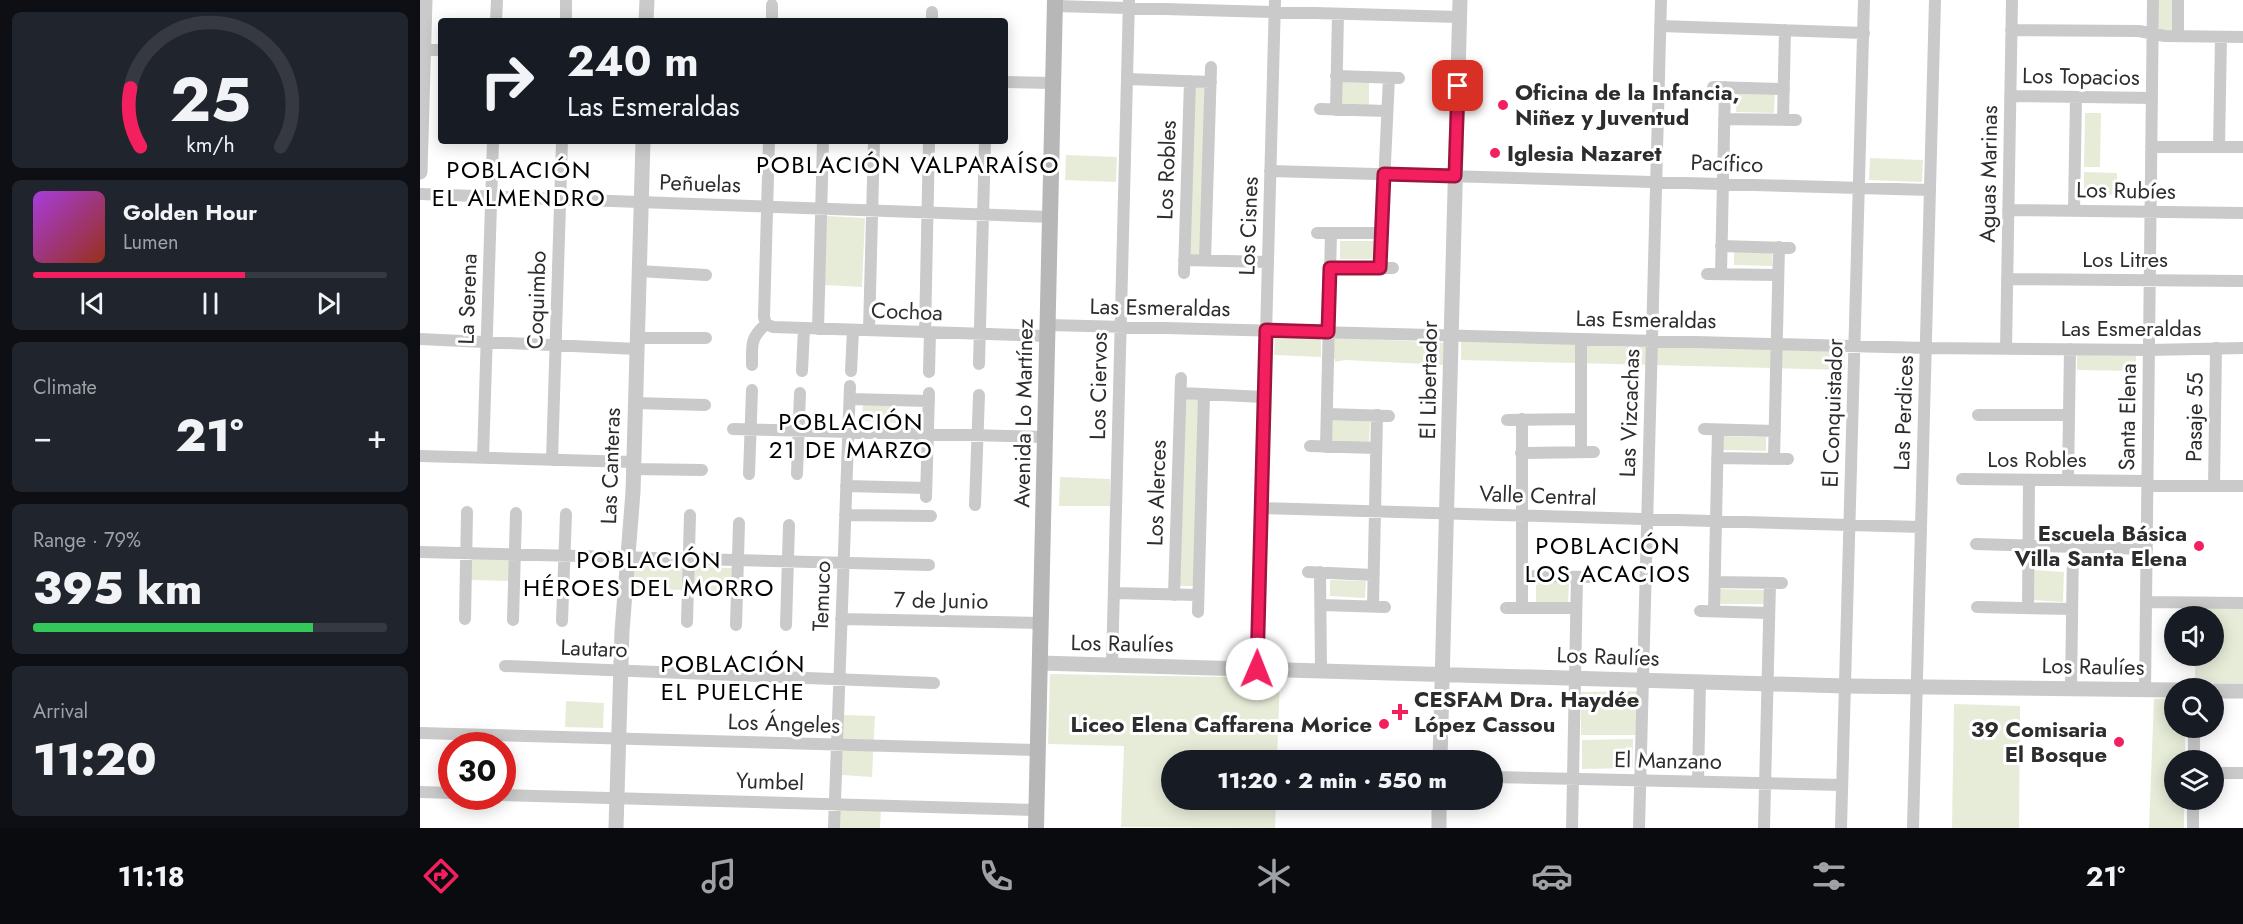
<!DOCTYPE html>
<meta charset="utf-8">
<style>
:root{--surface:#171b24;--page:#20242c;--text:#f1f3f6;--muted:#9ea1a6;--line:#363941;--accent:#f31f5f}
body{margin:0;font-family:Jost,sans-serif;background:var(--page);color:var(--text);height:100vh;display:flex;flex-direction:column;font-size:22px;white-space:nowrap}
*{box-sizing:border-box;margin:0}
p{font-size:20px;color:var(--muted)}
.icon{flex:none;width:33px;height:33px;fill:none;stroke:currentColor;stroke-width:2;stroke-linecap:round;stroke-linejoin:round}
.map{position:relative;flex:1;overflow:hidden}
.drawer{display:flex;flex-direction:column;gap:12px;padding:12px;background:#0d0f14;width:420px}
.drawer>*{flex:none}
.top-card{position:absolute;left:18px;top:18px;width:570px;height:126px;border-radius:6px;box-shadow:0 3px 15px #0003;background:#171b24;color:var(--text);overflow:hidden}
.tools{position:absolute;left:1744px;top:606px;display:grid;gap:12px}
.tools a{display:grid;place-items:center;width:60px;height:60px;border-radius:50%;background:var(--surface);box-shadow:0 3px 15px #0003;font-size:30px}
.speed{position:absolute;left:18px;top:732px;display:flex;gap:12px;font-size:30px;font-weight:700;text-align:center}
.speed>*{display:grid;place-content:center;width:78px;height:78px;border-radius:50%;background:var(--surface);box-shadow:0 3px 15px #0003;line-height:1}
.speed .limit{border:9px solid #d22;background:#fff;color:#111}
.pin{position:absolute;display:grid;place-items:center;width:51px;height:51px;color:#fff;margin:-26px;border-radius:12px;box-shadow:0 3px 9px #0006}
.me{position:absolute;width:66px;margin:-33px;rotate:1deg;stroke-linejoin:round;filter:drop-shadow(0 0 4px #0008)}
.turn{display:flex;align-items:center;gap:21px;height:126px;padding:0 30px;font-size:27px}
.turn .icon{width:78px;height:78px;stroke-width:2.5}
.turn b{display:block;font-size:42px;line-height:51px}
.big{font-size:45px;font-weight:800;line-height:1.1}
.drawer .card{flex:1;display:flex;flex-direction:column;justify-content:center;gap:9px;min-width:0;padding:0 21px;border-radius:9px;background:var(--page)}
.drawer .dial{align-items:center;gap:0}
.dial svg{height:156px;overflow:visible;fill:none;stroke:var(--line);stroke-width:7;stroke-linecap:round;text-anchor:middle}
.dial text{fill:var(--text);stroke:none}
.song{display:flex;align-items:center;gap:18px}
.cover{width:72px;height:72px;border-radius:9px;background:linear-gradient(135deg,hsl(280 70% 55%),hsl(10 70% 35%))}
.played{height:6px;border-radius:3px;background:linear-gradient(90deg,var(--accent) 60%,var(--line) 60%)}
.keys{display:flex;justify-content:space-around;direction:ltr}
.heat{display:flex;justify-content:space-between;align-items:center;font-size:33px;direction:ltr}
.charge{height:9px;border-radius:4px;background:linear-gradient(90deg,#34c759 79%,var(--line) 0)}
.trip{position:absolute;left:741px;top:750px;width:342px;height:60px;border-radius:30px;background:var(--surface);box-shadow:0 3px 15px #0003;font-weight:800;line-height:60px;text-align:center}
.tabs{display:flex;height:96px;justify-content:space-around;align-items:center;background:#090b0e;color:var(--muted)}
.tabs .icon{width:42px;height:42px}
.tabs .selected{color:var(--accent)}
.tabs b{font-size:27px;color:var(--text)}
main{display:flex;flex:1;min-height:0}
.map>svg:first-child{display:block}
</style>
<main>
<section class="drawer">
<div class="card dial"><svg viewBox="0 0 100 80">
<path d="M14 69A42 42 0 1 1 86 69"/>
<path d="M14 69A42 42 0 0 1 9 39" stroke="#f31f5f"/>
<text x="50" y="56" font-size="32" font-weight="700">25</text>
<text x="50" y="72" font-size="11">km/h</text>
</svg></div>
<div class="card">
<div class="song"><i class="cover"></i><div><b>Golden Hour</b><p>Lumen</p></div></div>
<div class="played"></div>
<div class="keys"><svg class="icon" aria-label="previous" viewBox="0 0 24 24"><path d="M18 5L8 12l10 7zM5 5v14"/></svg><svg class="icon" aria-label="pause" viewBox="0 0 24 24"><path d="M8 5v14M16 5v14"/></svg><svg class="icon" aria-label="next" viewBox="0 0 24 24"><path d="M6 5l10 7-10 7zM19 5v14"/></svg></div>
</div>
<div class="card"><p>Climate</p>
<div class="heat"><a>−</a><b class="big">21°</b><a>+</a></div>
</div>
<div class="card"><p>Range · 79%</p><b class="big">395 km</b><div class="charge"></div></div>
<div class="card"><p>Arrival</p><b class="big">11:20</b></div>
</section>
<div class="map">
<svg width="1823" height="828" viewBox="0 0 1823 828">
<rect width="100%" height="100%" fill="#fff"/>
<path fill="#e7ecd9" d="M1739 0H1754V32H1739Z
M920 82 949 83V105L919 104Z
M772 85 783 86 785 88 781 254 768 256Z
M1317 92 1355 93 1354 113 1316 112Z
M1665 113H1681L1680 167H1664Z
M646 155 697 157 696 182 645 180Z
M1450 158 1503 160 1502 182 1449 180Z
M1664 172 1697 173V195L1664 194Z
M406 216 445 218 442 287 403 285Z
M920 241H955V259H920Z
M1314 252 1352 253V266L1314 265Z
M855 336 901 338V357L854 355Z
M913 337 1024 343 1023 365 925 360 915 362V359H911Z
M1041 340 1425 350V370L1041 360Z
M1657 355 1716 356V371L1657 370Z
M764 398 781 399 775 586H758Z
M443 401 476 402V423L442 421Z
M910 419H950L949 444H910Z
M1303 436 1346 437V451L1303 450Z
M640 477 690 479V506H639Z
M51 558 91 559V581L51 580Z
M212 564 312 568 311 592 211 588Z
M1613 570 1644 572 1643 602 1612 600Z
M910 580 946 581 945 598 910 596Z
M1116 581 1149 582 1148 604 1116 602Z
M1300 589 1344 590V604H1300Z
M1775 607H1823V683H1775V656H1794V616H1775Z
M630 674 860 678 857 760H752V800H856L855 828 701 827 704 746 628 744Z
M1219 691V735H1161V692Z
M1755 698V728H1765V760H1755V800H1764V828H1729L1734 699Z
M146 701 184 703 183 728 145 727Z
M1534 704 1600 706 1599 828H1532Z
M424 715 455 716 452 777 422 775Z
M1213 739V768L1162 769V740Z
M416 807 461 808 460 828H416Z"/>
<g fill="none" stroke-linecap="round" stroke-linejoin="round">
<path stroke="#cacaca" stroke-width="12" d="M635 6 1039 17
M76 21 77 0
M146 21V0
M352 21V5
M512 21V12
M1240 26 1444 33
M1591 30 1719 31 1745 36 1823 37
M1758 36V0
M4 50H21
M916 76 979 78
M707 79 791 82
M585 82 633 83
M1293 87 1364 89
M1590 96 1732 98
M900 109 967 111
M916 110 918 14
M1304 119 1376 120
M1363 120 1365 30
M1731 147H1823
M1799 147 1801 37
M850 171 1510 190
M0 194 630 217
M1588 210 1823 213
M1654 211 1656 97
M897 233H963
M1301 246 1370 248
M764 260 848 262
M785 260 791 67
M910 268H973
M960 268 969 78
M219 271 286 275
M764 273 770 81
M1287 274 1358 275
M1301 274 1305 87
M1587 279 1823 281
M346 324 353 327 627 336
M346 324 344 317 349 141
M628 325 1506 348 1729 350 1823 348
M398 329 403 141
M449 330 454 141
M505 332 509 141
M217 338H286
M0 339 217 349
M1161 339V452
M1586 349 1592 0
M559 364 565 141
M332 365C332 345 330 338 346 324
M382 371 384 328
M431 371 433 330
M509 372 510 332
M761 393 844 397
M430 399 509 401
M215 403 285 405
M907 414 969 416
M1558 415H1649
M1102 419V608
M1087 420 1161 419
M313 429 625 437
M1284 429 1355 431
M890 446 956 448
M906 447 911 233
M1101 453 1174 452
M0 456 214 462
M63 458 73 141
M1297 458 1368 459
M1354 459 1359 247
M132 460 142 141
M213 469 282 470
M329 474 332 390
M377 474 380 393
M1542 479 1727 481
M1648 480 1650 349
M426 486 506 488
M1727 486H1823
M1794 486 1796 348
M506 497 509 393
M555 505 559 395
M841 508 1501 527
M425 515 511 516
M1556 544 1727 549
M0 552 509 565
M888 572 953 575
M900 572 901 671
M1102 576 1172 577
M1295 582 1362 583
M694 593 778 595
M754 595 761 378
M1726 602 1823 603
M902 605 965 607
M953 606 957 415
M1557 607 1652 609
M1086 608H1156
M1608 608 1609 480
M1280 611 1349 613
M1294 611 1298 430
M778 612 784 394
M45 619 47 512
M421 619 621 623
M93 620 96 513
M142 621 146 514
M267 622 270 515
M316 625 319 523
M366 625 369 525
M692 665 709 0
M85 666 514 683
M837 669 855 0
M1651 689 1653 547
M1725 690 1733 0
M0 733 618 750
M1774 760V728
M1794 773H1823
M1072 777 1422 785
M1278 781 1280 682
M0 792 32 793
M82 795 616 810
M414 828 430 386
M1152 828 1157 577
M1219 828 1241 0
M1344 828 1350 583
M1421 828 1444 0
M1493 828 1515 0
M1773 828V800"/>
<path stroke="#cacaca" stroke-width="15" d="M226 21 227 0
M0 172 5 0
M620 663 1425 686 1755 690
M1794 691H1823
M1020 760 1040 0
M196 828 202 631 213 492 223 141
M1019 828V800"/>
<path stroke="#b7b7b7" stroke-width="16" d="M616 828 635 0"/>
</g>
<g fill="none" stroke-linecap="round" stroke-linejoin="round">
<g stroke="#9e143e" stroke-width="15">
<path id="route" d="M837 669 846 330 908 332 910 268H960L964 174 1035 176 1038 86"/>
</g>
<use href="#route" stroke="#f31f5f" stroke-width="10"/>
</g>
<g fill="#f31f5f" stroke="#fff" stroke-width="2">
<circle cx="1083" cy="105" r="6"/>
<circle cx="1075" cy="153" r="6"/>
<circle cx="1779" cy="546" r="6"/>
<path d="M977 703h6v6h6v6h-6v6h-6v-6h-6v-6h6z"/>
<circle cx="964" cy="724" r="6"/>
<circle cx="1699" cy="742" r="6"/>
</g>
<g text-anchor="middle" stroke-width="6" stroke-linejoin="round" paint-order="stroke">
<g font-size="22" fill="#2d2d2d" stroke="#fff">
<text transform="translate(1661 76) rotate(1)" y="8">Los Topacios</text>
<text transform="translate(1307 163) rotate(2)" y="8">Pacífico</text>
<text transform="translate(746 170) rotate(-88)" y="8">Los Robles</text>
<text transform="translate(1568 174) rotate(-89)" y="8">Aguas Marinas</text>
<text transform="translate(280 183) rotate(2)" y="8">Peñuelas</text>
<text transform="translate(1706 190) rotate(1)" y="8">Los Rubíes</text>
<text transform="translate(828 226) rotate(-88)" y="8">Los Cisnes</text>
<text x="1705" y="267">Los Litres</text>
<text transform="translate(47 299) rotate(-88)" y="8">La Serena</text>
<text transform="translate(116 300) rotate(-88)" y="8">Coquimbo</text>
<text transform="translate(740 307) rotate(1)" y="8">Las Esmeraldas</text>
<text transform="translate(487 311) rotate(2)" y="8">Cochoa</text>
<text transform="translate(1226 319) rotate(1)" y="8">Las Esmeraldas</text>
<text x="1711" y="336">Las Esmeraldas</text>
<text transform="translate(1008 380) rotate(-89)" y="8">El Libertador</text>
<text transform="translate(678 386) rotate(-89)" y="8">Los Ciervos</text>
<text transform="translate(603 413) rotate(-89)" y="8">Avenida Lo Martínez</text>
<text transform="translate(1209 413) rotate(-88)" y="8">Las Vizcachas</text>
<text transform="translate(1412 413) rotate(-88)" y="8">El Conquistador</text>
<text transform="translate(1483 413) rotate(-88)" y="8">Las Perdices</text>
<text transform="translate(1707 417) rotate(-89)" y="8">Santa Elena</text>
<text transform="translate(1774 417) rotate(-89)" y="8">Pasaje 55</text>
<text x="1617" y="467">Los Robles</text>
<text transform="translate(190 466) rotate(-88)" y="8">Las Canteras</text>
<text transform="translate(736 493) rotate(-88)" y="8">Los Alerces</text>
<text transform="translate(1118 495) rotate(2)" y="8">Valle Central</text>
<text transform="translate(401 596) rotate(-88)" y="8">Temuco</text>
<text transform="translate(521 600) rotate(1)" y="8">7 de Junio</text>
<text transform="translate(702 643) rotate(1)" y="8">Los Raulíes</text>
<text transform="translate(174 648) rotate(2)" y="8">Lautaro</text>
<text transform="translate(1188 656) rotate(2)" y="8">Los Raulíes</text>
<text transform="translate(1673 666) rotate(1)" y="8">Los Raulíes</text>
<text transform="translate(364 723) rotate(2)" y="8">Los Ángeles</text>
<text transform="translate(1248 760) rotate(1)" y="8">El Manzano</text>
<text transform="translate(350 781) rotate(2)" y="8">Yumbel</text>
</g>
<g font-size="22" font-weight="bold" fill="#2d2d2d" stroke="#fff" text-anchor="start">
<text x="1095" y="100">Oficina de la Infancia,<tspan x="1095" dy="25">Niñez y Juventud</tspan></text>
<text x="1087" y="161">Iglesia Nazaret</text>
<text x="1767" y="541" text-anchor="end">Escuela Básica<tspan x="1767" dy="25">Villa Santa Elena</tspan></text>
<text x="994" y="707">CESFAM Dra. Haydée<tspan x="994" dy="25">López Cassou</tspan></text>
<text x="952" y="732" text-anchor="end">Liceo Elena Caffarena Morice</text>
<text x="1687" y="737" text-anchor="end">39 Comisaria<tspan x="1687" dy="25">El Bosque</tspan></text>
</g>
<g font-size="24" letter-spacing="1.5" fill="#000" stroke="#fff">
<text x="488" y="173">POBLACIÓN VALPARAÍSO</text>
<text x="99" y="178">POBLACIÓN<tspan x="99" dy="28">EL ALMENDRO</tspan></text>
<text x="431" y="430">POBLACIÓN<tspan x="431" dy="28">21 DE MARZO</tspan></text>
<text x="1188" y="554">POBLACIÓN<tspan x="1188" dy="28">LOS ACACIOS</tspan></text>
<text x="229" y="568">POBLACIÓN<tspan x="229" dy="28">HÉROES DEL MORRO</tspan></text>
<text x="313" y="672">POBLACIÓN<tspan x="313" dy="28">EL PUELCHE</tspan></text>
</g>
</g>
</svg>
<div class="tools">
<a><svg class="icon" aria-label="sound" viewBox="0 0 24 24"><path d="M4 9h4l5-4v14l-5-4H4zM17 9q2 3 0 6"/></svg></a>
<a><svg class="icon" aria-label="search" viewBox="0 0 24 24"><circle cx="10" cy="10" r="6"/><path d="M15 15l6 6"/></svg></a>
<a><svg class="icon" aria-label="layers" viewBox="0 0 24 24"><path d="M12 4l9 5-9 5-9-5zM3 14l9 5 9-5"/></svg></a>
</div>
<div class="speed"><div class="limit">30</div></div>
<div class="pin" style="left:1038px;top:86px;background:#d93025"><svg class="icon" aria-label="arrive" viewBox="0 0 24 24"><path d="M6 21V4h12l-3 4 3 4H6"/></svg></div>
<svg class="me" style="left:837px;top:669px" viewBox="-20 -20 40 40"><circle r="19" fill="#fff"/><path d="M0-13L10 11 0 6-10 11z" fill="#f31f5f"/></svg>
<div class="trip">11:20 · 2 min · 550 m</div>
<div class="top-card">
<div class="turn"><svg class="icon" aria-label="right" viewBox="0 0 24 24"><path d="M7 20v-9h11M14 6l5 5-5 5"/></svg><div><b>240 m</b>Las Esmeraldas</div></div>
</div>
</div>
</main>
<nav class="tabs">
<b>11:18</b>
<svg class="icon selected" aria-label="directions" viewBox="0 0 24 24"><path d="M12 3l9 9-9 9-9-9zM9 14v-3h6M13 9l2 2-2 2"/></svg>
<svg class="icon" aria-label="music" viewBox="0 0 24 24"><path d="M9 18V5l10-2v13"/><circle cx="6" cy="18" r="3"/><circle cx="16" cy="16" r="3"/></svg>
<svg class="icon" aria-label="phone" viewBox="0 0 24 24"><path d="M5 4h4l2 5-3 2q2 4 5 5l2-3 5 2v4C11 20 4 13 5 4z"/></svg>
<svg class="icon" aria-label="climate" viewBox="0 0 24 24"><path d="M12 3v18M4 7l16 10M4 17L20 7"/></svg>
<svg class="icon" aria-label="car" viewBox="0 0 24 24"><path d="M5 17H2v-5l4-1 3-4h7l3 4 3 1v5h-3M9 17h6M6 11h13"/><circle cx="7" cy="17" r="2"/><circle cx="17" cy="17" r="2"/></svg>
<svg class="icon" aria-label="filters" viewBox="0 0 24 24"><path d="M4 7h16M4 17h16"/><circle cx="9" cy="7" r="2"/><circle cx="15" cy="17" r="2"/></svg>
<b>21°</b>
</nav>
